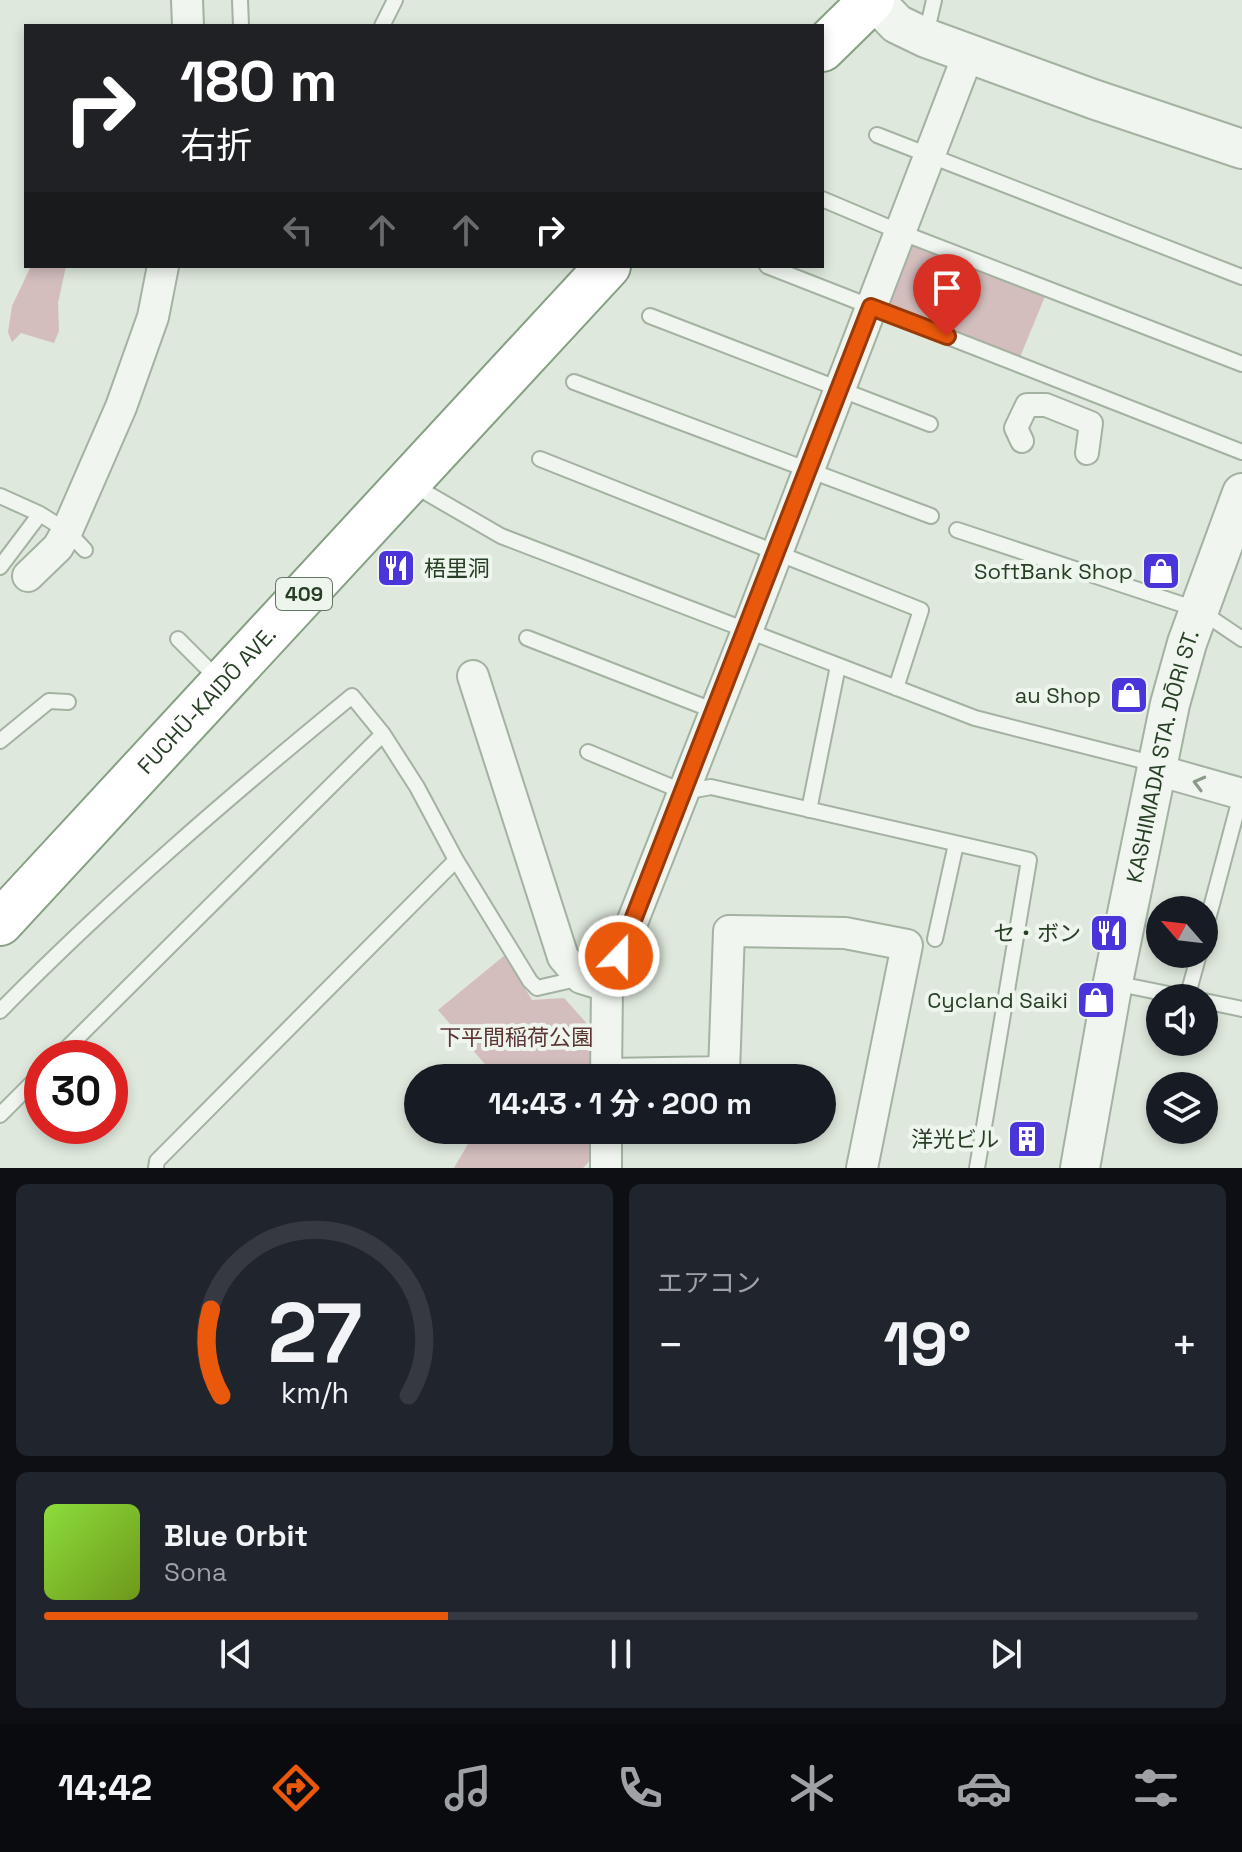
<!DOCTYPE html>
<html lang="ja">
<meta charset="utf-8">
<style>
:root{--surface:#171b24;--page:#20242c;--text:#f1f3f6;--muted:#9ea1a6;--line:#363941;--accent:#ea580c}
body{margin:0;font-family:"Space Grotesk","Noto Sans JP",sans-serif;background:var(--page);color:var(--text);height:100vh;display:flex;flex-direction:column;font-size:30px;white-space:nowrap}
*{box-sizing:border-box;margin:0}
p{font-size:26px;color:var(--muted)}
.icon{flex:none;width:44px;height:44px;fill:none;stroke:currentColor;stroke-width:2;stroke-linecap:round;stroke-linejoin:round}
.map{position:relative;height:1168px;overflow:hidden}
.drawer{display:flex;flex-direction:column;gap:16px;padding:16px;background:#0d0f14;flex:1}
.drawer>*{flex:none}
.hud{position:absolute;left:24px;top:24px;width:800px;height:244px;border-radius:0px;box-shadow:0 4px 12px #0003;background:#202124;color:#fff;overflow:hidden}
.needle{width:52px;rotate:298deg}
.buttons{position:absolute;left:1146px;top:896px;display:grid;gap:16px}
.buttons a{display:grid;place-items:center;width:72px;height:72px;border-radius:50%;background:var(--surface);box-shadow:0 4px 12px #0003;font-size:40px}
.speed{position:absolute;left:24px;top:1040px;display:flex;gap:16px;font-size:40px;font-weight:700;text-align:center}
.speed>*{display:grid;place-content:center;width:104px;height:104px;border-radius:50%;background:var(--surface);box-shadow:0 4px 12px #0003;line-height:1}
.speed .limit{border:12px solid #d22;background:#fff;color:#111}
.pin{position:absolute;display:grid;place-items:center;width:68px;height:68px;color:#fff;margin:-82px -34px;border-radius:50% 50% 50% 0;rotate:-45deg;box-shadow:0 0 8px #0007}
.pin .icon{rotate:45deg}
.me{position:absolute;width:88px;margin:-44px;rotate:22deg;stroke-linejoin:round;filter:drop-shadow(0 0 6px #0008)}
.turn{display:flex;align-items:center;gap:28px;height:168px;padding:0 24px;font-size:36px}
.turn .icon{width:104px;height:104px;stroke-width:2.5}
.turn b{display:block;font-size:56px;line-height:68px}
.lanes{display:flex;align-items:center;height:76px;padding:0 24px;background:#0003;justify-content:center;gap:40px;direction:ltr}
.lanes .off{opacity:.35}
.big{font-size:60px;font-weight:700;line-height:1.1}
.drawer .tile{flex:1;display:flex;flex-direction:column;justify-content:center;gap:12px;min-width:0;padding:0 28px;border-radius:12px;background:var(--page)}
.drawer .dial{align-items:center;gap:0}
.dial svg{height:208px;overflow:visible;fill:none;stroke:var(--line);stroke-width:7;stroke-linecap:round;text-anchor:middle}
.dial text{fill:var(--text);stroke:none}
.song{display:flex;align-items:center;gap:24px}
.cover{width:96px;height:96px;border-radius:12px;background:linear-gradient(135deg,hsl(90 70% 55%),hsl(80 70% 35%))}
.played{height:8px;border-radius:4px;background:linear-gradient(90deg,var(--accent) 35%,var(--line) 35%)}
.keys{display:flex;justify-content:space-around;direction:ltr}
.heat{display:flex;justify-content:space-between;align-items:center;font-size:44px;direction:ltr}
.drawer .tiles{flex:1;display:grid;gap:16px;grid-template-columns:1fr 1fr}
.tile:last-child{grid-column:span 2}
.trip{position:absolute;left:404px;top:1064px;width:432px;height:80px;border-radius:40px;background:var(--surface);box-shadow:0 4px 12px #0003;font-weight:700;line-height:80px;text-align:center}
.menu{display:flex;height:128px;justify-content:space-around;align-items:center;background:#090b0e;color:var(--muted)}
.menu .icon{width:56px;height:56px}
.menu .current{color:var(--accent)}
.menu b{font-size:36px;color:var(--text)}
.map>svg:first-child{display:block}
</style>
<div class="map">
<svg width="1242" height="1168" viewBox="0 0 1242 1168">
<rect width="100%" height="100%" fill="#dee8dc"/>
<path fill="#d3bdbd" d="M915 243 1046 294 1020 357 892 306 887 295 905 247Z
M31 266H66L58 303 59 331 54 343 21 333 12 342 8 332 12 306Z
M505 955 532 1000 564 998 590 1027 592 1078H497L438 1010Z
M476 1130H594L595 1155 583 1168H454Z"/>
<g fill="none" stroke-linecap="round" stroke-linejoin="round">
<g stroke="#a3b2a1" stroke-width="18">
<path id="service" d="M240 0 241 26
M382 26 395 0
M926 35 934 0
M877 135 1242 277
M822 199 900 232 1242 364
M767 266 1242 452
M650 316 930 424
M574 382 931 516
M540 459 921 610 896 688
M413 485 501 536 975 718 1140 760 1153 768
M0 496 40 514
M957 530 1199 610 1242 639
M0 567 40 514 67 531 85 550
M527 638 715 711
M178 639 220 681
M0 741 49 701 68 702
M588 752 684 792 711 787 1029 860 977 1168
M809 810 838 666
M1204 934 1242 791
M935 939 956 844
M1114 983 1188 998
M1187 998 1199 954
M1204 1001 1242 1009
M0 1011C111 898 230 796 352 696L383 734 417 787 456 860 530 981 537 988 581 978
M57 1058 383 734
M0 1115 42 1073
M156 1168 157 1161 456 860"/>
</g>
<g stroke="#a3b2a1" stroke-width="26">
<path id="pedestrian" d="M1022 441 1016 428 1027 405H1046L1091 423 1087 453"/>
</g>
<g stroke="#a3b2a1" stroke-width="34">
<path id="minor" d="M187 0 188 26
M28 576 58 547 67 531 121 407 153 317 163 266
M473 676 563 957 581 978 607 986
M1157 770 1242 794
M606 1074 724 1072 729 931 845 933 907 945 862 1168
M606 1078 607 986 747 631 968 55
M606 1168V1130"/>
</g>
<g stroke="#a3b2a1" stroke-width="42">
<g id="tertiary">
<path d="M874 0 897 24 926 38 1093 99 1242 149"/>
<path id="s1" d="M1080 1168 1113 982 1170 704 1187 643 1242 493"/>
</g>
</g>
<g stroke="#86a083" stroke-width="48">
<g id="trunk">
<path d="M822 49 872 0"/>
<path id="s2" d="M0 923 608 266"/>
</g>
</g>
<use href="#service" stroke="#f0f6ef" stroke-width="14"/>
<use href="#pedestrian" stroke="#f0f6ef" stroke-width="22"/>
<use href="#minor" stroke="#f0f6ef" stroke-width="30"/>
<use href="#tertiary" stroke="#f0f6ef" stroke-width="38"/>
<use href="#trunk" stroke="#fff" stroke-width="44"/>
</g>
<defs><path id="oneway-chevron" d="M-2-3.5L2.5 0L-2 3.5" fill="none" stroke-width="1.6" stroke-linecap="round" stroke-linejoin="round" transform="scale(2)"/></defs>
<use stroke="#8c9a8a" href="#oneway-chevron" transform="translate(1199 783) rotate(-165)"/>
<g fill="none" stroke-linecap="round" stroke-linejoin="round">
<g stroke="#983908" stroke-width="20">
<path id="route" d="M619 956 871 307 947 336"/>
</g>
<use href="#route" stroke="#ea580c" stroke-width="14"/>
</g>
<defs>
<g id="restaurant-square" transform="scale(2)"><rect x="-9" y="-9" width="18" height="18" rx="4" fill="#4935d9" stroke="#edf5ec"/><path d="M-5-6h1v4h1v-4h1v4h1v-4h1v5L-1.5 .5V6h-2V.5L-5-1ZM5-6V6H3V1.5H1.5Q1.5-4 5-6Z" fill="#fff"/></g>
<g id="shop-square" transform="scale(2)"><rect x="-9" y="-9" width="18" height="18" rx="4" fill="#4935d9" stroke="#edf5ec"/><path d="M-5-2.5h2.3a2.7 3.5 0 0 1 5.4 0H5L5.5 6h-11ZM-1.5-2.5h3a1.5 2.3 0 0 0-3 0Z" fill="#fff"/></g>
<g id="building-square" transform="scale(2)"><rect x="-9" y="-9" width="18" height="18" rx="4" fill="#4935d9" stroke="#edf5ec"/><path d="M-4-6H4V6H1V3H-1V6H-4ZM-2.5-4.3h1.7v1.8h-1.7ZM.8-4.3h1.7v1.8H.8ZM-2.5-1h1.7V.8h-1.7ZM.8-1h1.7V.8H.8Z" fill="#fff"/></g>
</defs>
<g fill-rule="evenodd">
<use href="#restaurant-square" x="396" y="568"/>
<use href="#shop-square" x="1161" y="571"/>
<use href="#shop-square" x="1129" y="695"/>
<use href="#restaurant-square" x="1109" y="933"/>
<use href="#shop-square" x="1096" y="1000"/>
<use href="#building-square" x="1027" y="1139"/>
</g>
<g text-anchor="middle" stroke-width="8" stroke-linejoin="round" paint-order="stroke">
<rect fill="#edf5ec" stroke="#627661" stroke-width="2" x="276" y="578" width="56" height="32" rx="6"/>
<g font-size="20" font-weight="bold" fill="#273f25">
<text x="304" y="601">409</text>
</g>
<g font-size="22" fill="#273f25" stroke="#edf5ec" text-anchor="end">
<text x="424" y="576" text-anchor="start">梧里洞</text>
<text x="1133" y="579">SoftBank Shop</text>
<text x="1101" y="703">au Shop</text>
<text x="1081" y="941">セ・ボン</text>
<text x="1068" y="1008">Cycland Saiki</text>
<text x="999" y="1147">洋光ビル</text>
</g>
<g font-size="22" fill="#273f25" stroke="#edf5ec">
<text dy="8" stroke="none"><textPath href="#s2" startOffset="304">FUCHŪ-KAIDŌ AVE.</textPath></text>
<text dy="8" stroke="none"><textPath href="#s1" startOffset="420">KASHIMADA STA. DŌRI ST.</textPath></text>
</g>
<g font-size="22" fill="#5c3431" stroke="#edf5ec">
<text x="516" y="1045">下平間稲荷公園</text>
</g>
</g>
</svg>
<div class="buttons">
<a><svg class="needle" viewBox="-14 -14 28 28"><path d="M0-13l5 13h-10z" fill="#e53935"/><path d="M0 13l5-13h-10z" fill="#9ea1a6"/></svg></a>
<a><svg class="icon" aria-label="sound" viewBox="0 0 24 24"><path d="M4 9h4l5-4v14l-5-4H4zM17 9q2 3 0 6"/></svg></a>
<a><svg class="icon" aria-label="layers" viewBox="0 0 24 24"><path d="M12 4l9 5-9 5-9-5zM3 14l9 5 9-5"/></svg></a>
</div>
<div class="speed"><div class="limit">30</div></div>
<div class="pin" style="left:947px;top:336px;background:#d93025"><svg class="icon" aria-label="arrive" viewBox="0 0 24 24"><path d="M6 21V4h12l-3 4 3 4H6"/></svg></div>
<svg class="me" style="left:619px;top:956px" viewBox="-20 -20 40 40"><circle r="17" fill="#ea580c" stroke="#fff" stroke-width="3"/><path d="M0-11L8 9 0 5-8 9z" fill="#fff"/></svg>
<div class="trip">14:43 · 1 分 · 200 m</div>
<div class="hud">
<div class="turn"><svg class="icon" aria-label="right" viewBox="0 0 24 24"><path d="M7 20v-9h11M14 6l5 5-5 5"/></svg><div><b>180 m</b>右折</div></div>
<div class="lanes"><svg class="icon off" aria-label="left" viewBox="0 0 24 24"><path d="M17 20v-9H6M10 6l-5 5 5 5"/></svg><svg class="icon off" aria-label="ahead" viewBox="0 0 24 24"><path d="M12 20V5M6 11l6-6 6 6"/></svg><svg class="icon off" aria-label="ahead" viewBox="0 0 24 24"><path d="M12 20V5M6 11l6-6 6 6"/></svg><svg class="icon" aria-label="right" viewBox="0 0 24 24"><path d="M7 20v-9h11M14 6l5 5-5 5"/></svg></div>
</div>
</div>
<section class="drawer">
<div class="tiles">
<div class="tile dial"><svg viewBox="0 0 100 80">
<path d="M14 69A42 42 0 1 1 86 69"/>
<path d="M14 69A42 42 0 0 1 10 36" stroke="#ea580c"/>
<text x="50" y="56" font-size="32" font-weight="700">27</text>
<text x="50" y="72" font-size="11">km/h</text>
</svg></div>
<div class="tile"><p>エアコン</p>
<div class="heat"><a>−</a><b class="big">19°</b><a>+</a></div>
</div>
<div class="tile">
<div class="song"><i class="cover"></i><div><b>Blue Orbit</b><p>Sona</p></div></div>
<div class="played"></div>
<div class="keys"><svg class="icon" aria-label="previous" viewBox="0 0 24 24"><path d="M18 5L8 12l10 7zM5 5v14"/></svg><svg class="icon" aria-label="pause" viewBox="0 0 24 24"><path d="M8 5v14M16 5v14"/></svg><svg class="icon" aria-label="next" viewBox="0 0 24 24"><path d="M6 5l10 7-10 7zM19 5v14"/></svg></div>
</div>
</div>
</section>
<nav class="menu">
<b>14:42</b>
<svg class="icon current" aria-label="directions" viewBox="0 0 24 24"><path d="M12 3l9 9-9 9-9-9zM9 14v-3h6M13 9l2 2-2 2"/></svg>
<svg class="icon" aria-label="music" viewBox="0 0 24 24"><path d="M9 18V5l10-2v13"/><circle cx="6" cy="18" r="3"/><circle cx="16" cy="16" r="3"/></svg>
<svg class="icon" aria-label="phone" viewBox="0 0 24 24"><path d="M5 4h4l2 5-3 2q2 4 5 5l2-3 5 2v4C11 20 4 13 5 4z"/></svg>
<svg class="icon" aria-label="climate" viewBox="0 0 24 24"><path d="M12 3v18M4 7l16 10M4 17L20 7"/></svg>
<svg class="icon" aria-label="car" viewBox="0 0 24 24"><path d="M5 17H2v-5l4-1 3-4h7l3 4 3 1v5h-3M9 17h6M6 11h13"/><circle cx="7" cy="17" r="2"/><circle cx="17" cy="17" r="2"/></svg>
<svg class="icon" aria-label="filters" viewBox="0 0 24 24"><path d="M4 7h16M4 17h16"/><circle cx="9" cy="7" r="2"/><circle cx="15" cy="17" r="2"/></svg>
</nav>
